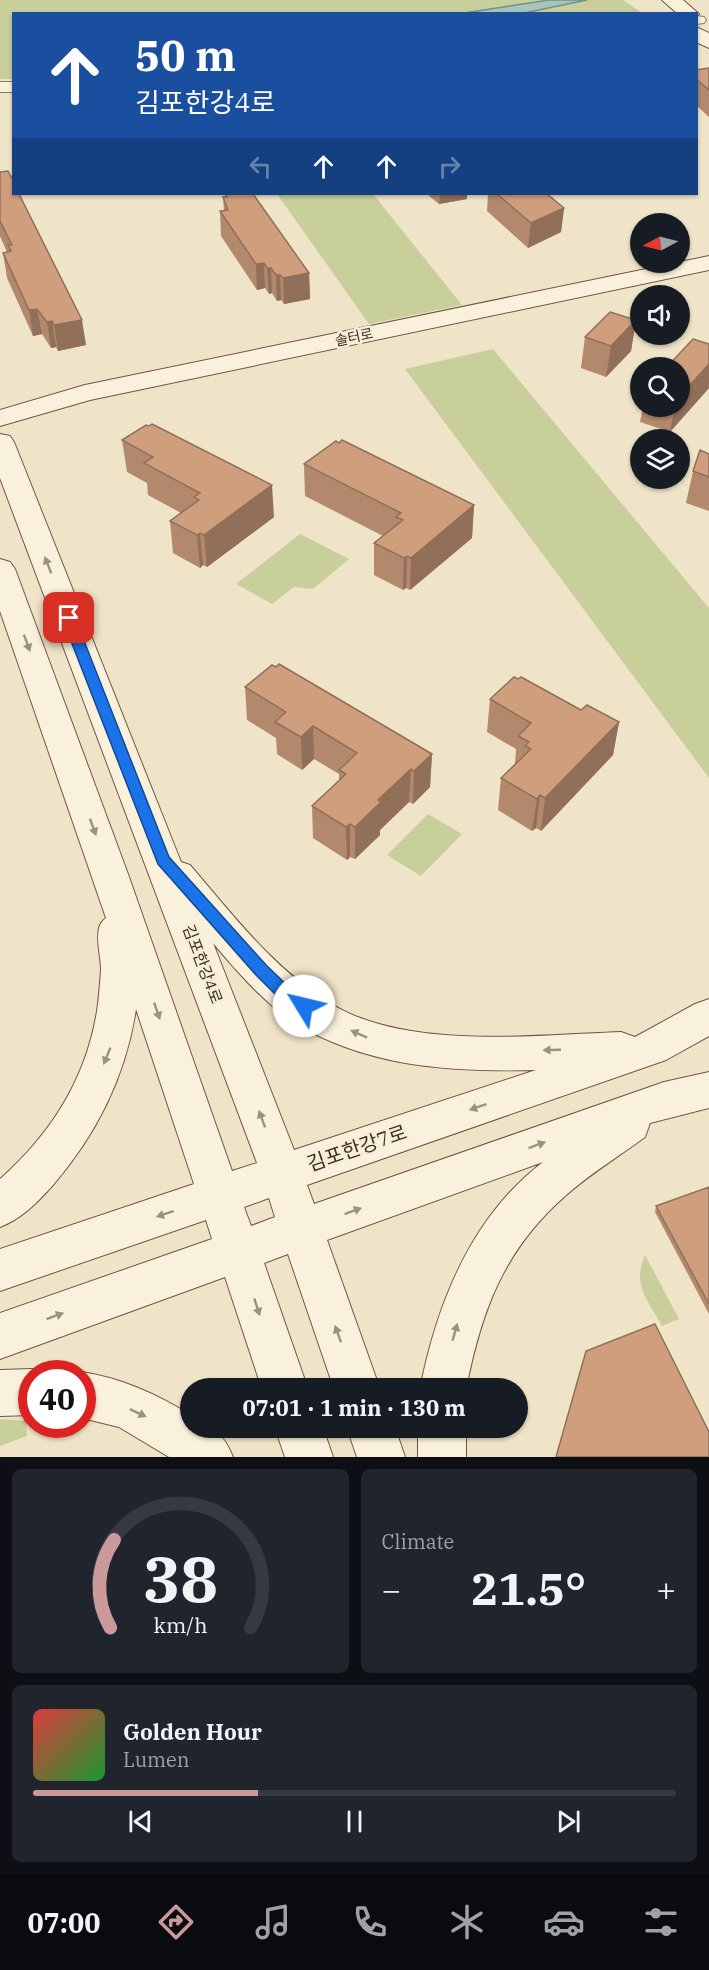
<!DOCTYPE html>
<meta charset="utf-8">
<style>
:root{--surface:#171b24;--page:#20242c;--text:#f1f3f6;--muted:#9ea1a6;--line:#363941;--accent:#cc999b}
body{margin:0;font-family:"IBM Plex Serif","Noto Sans KR",serif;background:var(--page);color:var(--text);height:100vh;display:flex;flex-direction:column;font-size:22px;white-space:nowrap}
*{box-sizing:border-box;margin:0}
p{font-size:20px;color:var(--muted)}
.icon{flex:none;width:33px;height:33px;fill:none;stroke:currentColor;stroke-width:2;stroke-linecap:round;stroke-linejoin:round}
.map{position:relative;height:1457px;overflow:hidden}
.details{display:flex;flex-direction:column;gap:12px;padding:12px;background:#0d0f14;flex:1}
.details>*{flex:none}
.guide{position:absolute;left:12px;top:12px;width:686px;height:183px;border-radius:0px;box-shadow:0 2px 4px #0004;background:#1a4fa0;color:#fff;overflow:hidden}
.needle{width:39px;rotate:263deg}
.buttons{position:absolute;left:630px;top:213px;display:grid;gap:12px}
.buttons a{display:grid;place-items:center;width:60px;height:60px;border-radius:50%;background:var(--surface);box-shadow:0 2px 4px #0004;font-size:30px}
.speed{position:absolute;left:18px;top:1360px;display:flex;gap:12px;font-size:30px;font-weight:700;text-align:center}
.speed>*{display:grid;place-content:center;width:78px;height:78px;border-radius:50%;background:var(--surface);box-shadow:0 2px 4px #0004;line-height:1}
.speed .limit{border:9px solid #d22;background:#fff;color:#111}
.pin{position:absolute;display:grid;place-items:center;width:51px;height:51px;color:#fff;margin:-26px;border-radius:12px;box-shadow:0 3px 9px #0006}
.me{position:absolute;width:66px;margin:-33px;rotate:306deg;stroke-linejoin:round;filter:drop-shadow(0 0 4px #0008)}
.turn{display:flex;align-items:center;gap:21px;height:126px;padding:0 24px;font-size:27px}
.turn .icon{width:78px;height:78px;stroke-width:2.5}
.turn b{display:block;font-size:42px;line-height:51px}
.lanes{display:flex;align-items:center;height:57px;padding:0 24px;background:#0003;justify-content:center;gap:30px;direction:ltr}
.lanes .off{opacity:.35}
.big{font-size:45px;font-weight:700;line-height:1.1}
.details .widget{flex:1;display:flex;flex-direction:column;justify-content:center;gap:9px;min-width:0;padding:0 21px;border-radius:9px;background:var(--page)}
.details .dial{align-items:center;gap:0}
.dial svg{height:156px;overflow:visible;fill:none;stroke:var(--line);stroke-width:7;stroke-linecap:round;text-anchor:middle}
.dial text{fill:var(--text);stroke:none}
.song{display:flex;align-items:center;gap:18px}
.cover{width:72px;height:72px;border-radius:9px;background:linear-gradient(135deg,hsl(0 70% 55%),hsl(130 70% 35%))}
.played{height:6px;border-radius:3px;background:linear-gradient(90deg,var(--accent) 35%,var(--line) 35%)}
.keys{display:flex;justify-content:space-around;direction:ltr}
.heat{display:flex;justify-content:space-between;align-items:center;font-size:33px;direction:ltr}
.details .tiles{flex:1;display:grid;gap:12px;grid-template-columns:1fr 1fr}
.widget:last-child{grid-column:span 2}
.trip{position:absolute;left:180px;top:1378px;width:348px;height:60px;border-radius:30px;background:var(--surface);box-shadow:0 2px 4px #0004;font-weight:700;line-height:60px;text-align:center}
.tab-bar{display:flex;height:96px;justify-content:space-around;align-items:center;background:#090b0e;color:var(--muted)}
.tab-bar .icon{width:42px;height:42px}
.tab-bar .current{color:var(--accent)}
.tab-bar b{font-size:27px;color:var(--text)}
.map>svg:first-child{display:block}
</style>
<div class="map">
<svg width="709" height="1457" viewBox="0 0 709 1457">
<rect width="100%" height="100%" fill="#f0e4c8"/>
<path fill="#c9cf9b" d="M0 0H623L642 13 14 14 13 79H0Z
M277 194H373L462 305 369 324Z
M493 349 709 608V778L405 369Z
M300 534 349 559 313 589 294 587 272 604 236 584Z
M428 814 462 834 421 876 387 855Z
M645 1255 679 1319 662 1326C647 1298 632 1286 645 1255Z
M0 1419 26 1421 27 1436 0 1446Z"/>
<path fill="#a9c4bc" stroke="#6f938a" stroke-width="1.5" d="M549 0H587L524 13H464Z"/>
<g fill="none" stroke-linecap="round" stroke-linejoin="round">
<g stroke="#8d765c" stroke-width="2">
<path id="street" d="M696 16 704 17 706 20 704 23 696 24Z
M0 82H14V92H0Z"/>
</g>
<g stroke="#6f573f" stroke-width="2">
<path id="secondary" d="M662 0H683L699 14 696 18V14H678Z
M696 27 709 33V48L696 42Z
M709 256V270L90 400 0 426V410L85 385Z
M0 434 10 436 14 442 181 862 190 865C233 915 275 971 333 1005 409 1050 536 1035 621 1032L635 1037 695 1004 709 999V1036L666 1060 307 1185 314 1204 664 1082 709 1072V1108L650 1123 645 1137C618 1157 588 1175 564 1197 503 1251 481 1312 466 1389H420C437 1303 471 1217 543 1162L327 1240 380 1389H334L288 1254 264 1263 308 1389H262L225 1277 0 1359V1313L212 1239 206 1220 0 1291V1249L194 1184 136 1009C126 1075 97 1134 53 1185 38 1202 21 1219 0 1227V1179C51 1134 86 1079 97 1011 99 998 100 983 101 970 101 957 96 941 99 928 100 924 103 920 106 918L0 611V559L10 562 15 569 128 874 232 1171 257 1163 0 478ZM213 943C240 975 270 1010 307 1030 378 1068 457 1072 536 1070L294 1150ZM269 1198 275 1217 251 1226 244 1207Z
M32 1369 45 1374H32V1415L0 1416V1370Z
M82 1372C121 1378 157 1394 190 1415V1428C216 1428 223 1433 233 1457H169L119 1427 82 1418V1374H76Z
M275 1428H323L333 1457H285Z
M347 1428H395L405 1457H357Z
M418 1428H466V1457H418Z"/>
</g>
<use href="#street" fill="#faf1dc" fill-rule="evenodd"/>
<use href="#secondary" fill="#faf1dc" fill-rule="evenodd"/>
</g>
<path fill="#b2896c" d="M709 68V117L696 105V70Z
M0 172 86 345 58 351 56 347 51 348 42 334 33 336 7 278 3 253 7 252 0 236Z
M225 194 309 273 310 299 284 304 281 300 277 301 272 293 269 294 265 288 257 290 221 236 220 211H224L223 197H225Z
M427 194H467V199L439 204Z
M488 194H547L564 208 561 232 528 248 487 211Z
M636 320 631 351 606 377 581 368 585 337Z
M709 344V388L670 432 640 422 643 406H680Z
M122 440 274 517 207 567 203 565 200 568 173 553 170 521 181 513 148 495 147 483 127 472Z
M709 454V511L686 503 693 471Z
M304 464 474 505 472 538 410 590 406 588 403 590 374 575V543L383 536 305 496Z
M245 687 432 754 430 787 413 804 409 802 380 830V835L355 859 350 857 347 860 313 838 312 806 339 782V774L314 759 302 770 277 754 276 738 247 720Z
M490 699 581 710 619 722 613 755 541 831 536 828 532 831 498 810 501 778 515 764 516 749 487 732Z
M709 1187V1314L655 1212 656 1206Z"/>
<path fill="#916f58" d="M440 194H467V199L439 204Z
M564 208 561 232 528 248 531 223Z
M264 263 265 288 257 290 256 264Z
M267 268H271L272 293 269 294Z
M309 273 310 299 284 304 283 278Z
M276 275H280L281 300 277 301Z
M37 309 42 334 33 336 29 310Z
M82 320 86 345 58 351 54 325Z
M636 320 631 351 606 377 611 346Z
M52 321 56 347 51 348 47 322Z
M709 364V388L670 432 675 406H680V396Z
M272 485 274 517 207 567 204 535Z
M474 505 472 538 410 590 411 558Z
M200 533 203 565 200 568 197 535Z
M407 556 406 588 403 590 404 558Z
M619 722 613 755 541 831 545 798Z
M313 726 314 759 302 770 301 737Z
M432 754 430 787 413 804 414 771Z
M411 769 409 802 380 830V835L355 859V827L378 800Z
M540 795 536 828 532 831 537 799Z
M350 824V857L347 860 346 827Z"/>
<path fill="#cf9f7d" stroke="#916f58" stroke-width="1.5" d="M709 68V90L696 79V70Z
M8 171 14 182V194H19L82 320 54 325 52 321 47 322 37 309 29 310 3 253 11 251 8 245H12L0 221V172Z
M225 194H253L309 273 283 278 280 275H276L271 268H267L264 263 256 264 220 211 228 210 223 197H227Z
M497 194H547L564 208 531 223Z
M610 312 636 320 611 346 585 337Z
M693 339 709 344V364L680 396V368H666Z
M152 424 272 485 204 535 200 533 197 535 170 521 199 500 194 497 200 493 144 463 153 457 122 440 146 425 149 426Z
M342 440 474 505 411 558 407 556 404 558 374 543 403 520 396 517 401 513 304 464 336 441 339 443Z
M700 450 709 454V477L693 471Z
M279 664 432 754 414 771 411 769 378 800 381 802 355 827 350 824 346 827 312 806 346 774 339 770 357 753 313 726 301 737 275 722 286 712 245 687 272 665 276 667Z
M514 677 518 679 521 677 581 710 587 705 619 722 545 798 540 795 537 799 501 778 531 749 525 746 529 742 518 736 531 723 490 699Z
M709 1187V1304L656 1206Z
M655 1324 709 1432V1457H556L586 1351Z"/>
<defs><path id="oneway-solid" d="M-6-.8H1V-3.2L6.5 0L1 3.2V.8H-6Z" transform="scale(1.5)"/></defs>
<g fill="#9c907e">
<use href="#oneway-solid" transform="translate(48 565) rotate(-111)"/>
<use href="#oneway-solid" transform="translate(27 643) rotate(70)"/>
<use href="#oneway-solid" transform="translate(93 827) rotate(70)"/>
<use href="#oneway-solid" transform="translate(157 1011) rotate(71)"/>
<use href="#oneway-solid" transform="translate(359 1034) rotate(-156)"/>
<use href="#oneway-solid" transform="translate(552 1050) rotate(178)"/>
<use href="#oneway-solid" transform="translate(107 1056) rotate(112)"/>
<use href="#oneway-solid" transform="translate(478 1107) rotate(161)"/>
<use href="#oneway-solid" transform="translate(262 1119) rotate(-110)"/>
<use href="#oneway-solid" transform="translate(537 1145) rotate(-20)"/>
<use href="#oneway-solid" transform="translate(353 1211) rotate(-20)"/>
<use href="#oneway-solid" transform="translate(165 1214) rotate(162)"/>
<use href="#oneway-solid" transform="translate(257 1307) rotate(72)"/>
<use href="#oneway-solid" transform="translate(55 1316) rotate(-20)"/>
<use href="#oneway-solid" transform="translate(455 1332) rotate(-74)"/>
<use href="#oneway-solid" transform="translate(338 1334) rotate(-110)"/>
<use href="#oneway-solid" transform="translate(138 1413) rotate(25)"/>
</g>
<path fill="#1a73e8" stroke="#114b97" stroke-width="1.5" d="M69 614 75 618 169 857 267 966 291 989 310 1001 312 1006 310 1011 304 1013 298 1011 280 999 256 975 158 864 62 618Z"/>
<g text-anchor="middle" stroke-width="5" stroke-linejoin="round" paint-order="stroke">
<g font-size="14" fill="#3d2e20" stroke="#f7eed8">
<text transform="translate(354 337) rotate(-12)" y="5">솔터로</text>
</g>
<g font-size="16" fill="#3d2e20" stroke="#f7eed8">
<text transform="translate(203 964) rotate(69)" y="6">김포한강4로</text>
</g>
<g font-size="20" fill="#3d2e20" stroke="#f7eed8">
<text transform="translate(357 1148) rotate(-19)" y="7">김포한강7로</text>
</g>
</g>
</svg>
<div class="buttons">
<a><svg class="needle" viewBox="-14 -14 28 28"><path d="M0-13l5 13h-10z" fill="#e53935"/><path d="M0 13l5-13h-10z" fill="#9ea1a6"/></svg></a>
<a><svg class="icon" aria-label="sound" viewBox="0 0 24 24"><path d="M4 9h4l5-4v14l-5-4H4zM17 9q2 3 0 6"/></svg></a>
<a><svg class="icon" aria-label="search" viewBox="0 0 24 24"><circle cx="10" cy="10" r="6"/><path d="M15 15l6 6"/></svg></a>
<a><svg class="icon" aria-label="layers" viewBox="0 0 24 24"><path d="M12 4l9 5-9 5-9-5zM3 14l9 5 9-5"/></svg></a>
</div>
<div class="speed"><div class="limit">40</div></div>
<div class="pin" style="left:69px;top:618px;background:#d93025"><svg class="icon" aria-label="arrive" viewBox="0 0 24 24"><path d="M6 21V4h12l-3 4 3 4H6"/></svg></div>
<svg class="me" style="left:304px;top:1006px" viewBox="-20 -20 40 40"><circle r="19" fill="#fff"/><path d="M0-13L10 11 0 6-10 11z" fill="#1a73e8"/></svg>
<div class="trip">07:01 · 1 min · 130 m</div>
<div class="guide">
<div class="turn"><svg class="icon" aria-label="ahead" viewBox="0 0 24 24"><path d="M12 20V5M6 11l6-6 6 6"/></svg><div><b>50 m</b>김포한강4로</div></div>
<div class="lanes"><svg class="icon off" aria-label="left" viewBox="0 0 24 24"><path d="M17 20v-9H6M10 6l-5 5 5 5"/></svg><svg class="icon" aria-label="ahead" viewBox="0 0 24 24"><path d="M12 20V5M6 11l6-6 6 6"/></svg><svg class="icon" aria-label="ahead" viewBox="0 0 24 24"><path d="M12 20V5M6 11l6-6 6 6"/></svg><svg class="icon off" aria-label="right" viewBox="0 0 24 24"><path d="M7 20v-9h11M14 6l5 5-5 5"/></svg></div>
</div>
</div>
<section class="details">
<div class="tiles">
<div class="widget dial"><svg viewBox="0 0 100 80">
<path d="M14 69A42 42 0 1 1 86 69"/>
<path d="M14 69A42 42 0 0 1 16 24" stroke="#cc999b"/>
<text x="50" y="56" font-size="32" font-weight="700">38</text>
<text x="50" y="72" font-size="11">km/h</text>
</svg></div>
<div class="widget"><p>Climate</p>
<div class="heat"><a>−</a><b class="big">21.5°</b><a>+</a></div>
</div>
<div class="widget">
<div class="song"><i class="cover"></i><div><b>Golden Hour</b><p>Lumen</p></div></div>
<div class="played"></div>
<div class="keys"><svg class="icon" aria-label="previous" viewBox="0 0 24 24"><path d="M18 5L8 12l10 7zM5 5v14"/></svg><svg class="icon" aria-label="pause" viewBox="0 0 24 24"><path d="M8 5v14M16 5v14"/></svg><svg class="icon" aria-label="next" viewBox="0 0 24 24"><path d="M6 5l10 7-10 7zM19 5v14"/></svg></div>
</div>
</div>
</section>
<nav class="tab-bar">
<b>07:00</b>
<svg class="icon current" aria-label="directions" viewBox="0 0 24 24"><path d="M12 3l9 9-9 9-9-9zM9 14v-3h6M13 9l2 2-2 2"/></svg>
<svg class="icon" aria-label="music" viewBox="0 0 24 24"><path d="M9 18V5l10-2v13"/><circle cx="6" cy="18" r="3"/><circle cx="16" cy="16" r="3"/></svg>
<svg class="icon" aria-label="phone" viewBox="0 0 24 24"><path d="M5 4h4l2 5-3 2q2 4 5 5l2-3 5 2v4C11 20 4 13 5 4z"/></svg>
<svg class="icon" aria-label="climate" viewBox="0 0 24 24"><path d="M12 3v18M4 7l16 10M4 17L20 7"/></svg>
<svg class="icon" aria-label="car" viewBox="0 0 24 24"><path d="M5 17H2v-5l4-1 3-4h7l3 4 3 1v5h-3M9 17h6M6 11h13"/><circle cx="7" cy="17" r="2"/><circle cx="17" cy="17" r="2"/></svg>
<svg class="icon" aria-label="filters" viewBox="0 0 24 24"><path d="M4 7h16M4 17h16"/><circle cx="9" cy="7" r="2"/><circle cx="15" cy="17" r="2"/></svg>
</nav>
